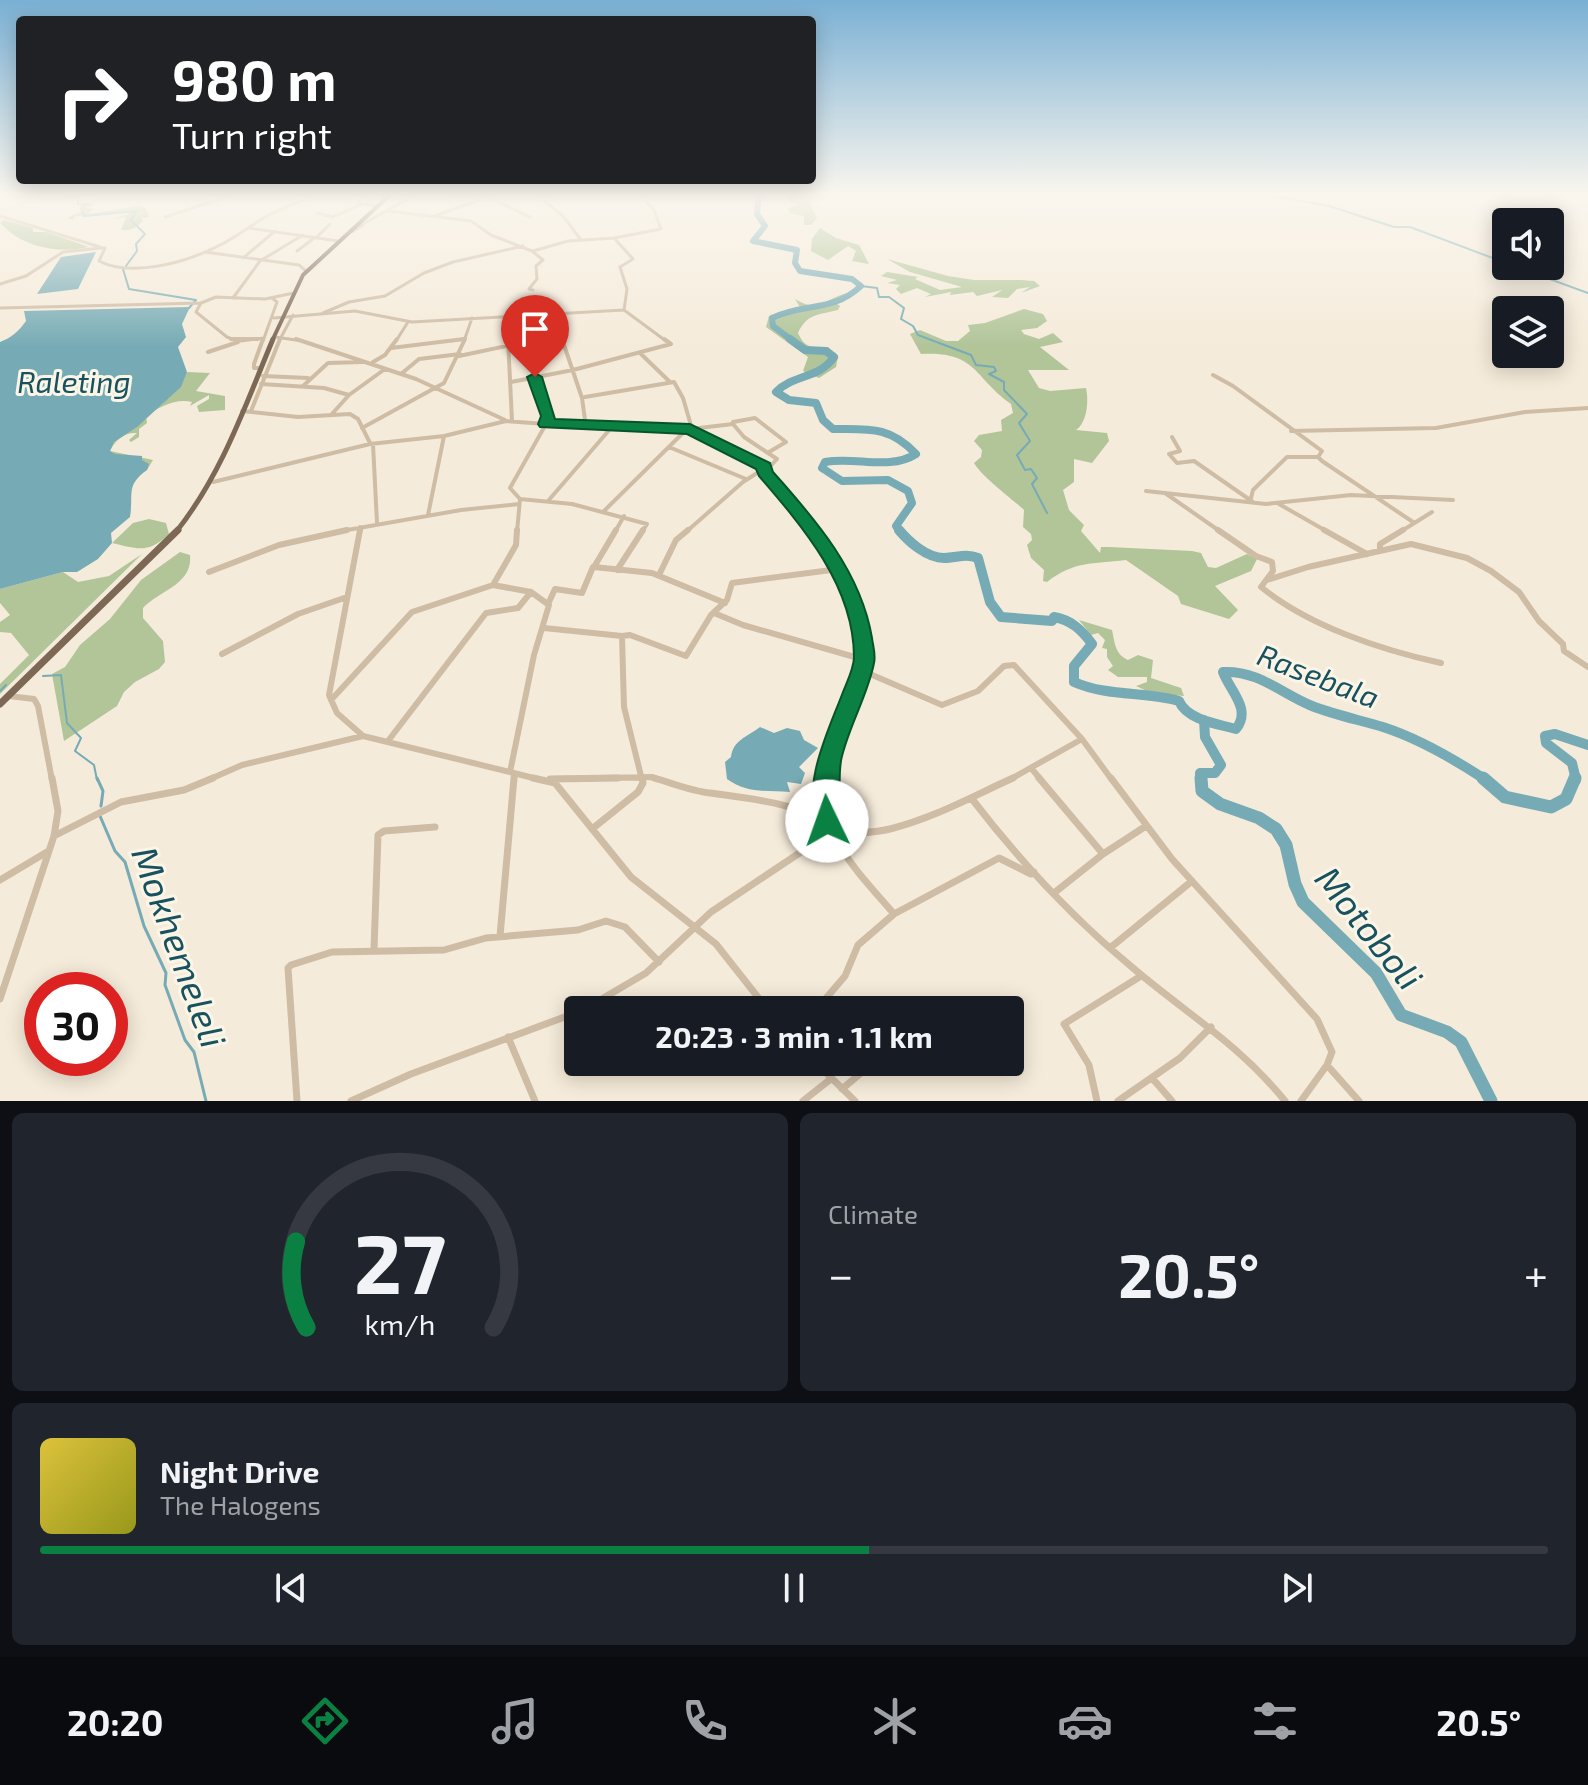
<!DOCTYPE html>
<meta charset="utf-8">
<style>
:root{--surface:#171b24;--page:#20242c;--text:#f1f3f6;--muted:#9ea1a6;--line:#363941;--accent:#0b8043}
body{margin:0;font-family:"Exo 2",sans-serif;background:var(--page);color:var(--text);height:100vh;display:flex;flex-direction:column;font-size:30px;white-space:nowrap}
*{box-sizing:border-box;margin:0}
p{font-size:26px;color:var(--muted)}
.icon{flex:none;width:44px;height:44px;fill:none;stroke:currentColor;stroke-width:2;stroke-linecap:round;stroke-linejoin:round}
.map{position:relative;height:1101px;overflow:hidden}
.sheet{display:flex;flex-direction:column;gap:12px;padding:12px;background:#0d0f14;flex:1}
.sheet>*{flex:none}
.guide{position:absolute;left:16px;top:16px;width:800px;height:168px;border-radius:8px;box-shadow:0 4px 20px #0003;background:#202124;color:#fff;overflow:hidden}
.buttons{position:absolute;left:1492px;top:208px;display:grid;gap:16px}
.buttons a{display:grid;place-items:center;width:72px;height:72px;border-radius:8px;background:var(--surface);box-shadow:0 4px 20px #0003;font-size:40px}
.speed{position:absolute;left:24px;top:972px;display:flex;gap:16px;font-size:40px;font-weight:700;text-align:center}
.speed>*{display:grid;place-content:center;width:104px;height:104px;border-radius:50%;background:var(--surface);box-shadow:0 4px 20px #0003;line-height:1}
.speed .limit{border:12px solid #d22;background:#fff;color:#111}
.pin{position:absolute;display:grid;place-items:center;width:68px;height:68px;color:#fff;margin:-82px -34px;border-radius:50% 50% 50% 0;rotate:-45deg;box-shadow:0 0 8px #0007}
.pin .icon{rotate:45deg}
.me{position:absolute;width:88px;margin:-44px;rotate:357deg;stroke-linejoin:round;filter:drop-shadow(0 0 6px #0008)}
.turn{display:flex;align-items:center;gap:28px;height:168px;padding:0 24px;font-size:36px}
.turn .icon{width:104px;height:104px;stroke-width:2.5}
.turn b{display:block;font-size:56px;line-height:68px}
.big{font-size:60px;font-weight:700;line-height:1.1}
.sheet .tile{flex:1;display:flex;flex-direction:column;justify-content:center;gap:12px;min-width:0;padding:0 28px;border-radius:12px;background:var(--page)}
.sheet .dial{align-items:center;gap:0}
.dial svg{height:208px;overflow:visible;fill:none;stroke:var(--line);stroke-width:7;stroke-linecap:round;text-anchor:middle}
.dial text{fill:var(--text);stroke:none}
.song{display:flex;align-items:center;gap:24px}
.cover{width:96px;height:96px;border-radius:12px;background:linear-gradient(135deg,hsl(50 70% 55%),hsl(60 70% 35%))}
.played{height:8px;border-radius:4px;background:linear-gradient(90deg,var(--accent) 55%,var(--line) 55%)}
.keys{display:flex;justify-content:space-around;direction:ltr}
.heat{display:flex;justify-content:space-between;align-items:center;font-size:44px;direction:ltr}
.sheet .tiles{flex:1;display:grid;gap:12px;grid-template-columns:1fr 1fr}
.tile:last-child{grid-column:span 2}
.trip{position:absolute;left:564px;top:996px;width:460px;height:80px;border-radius:8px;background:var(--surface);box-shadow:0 4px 20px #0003;font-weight:700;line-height:80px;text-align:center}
.tab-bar{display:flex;height:128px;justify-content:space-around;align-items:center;background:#090b0e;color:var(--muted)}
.tab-bar .icon{width:56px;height:56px}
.tab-bar .active{color:var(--accent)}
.tab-bar b{font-size:36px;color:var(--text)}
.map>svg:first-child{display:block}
</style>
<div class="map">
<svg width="1588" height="1101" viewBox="0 0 1588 1101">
<rect width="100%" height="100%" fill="#f5ebda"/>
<path fill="#b1c599" d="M789 193H810V204L817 218 811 225H804V216L790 213 788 208 801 204 790 203Z
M88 202 95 204 87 208 96 209 89 212V214L138 206 146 208 149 217 141 218 143 220C138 228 130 231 121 230L126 217 112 219 130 214C125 211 80 215 73 217L74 220 67 218 82 211 79 208 83 204H80Z
M4 220 33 228V232H46L89 247C57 254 22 247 0 223Z
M820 228 836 238 859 245 869 264 852 261 856 251 848 246 828 260 811 251 812 239Z
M887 259 948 276 974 280H1021L1034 281 1040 286 1021 293 1030 287 1017 289 1008 298 992 297 1002 290 977 296 973 292 950 295 951 292 925 297 931 294 917 288 901 294 896 289 900 285 887 283 897 280 881 276 887 272 918 277 915 279 940 290 962 287 910 272Z
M849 293 836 303 840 306 838 310C819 315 807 313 798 333 805 349 813 348 828 347L838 357 836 367 819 378 803 371 808 357 766 327 769 316 800 307 795 299C822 315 824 297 849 293Z
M1024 309 1043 314 1047 321 1037 328 1021 330 1024 334 1039 339 1053 333 1063 342 1040 347 1069 370H1028L1039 388 1050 391 1086 388C1089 401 1087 423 1076 430L1107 433 1109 441 1092 463 1074 459V482L1063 490 1069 510 1084 525 1081 531 1100 553 1101 547H1109L1192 551 1201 553 1208 567 1216 568 1247 554 1257 559 1251 571 1215 586 1238 610 1229 619 1181 604 1178 596 1126 560C1092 564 1074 561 1047 582L1043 581 1044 570 1031 558 1027 545 1032 540 1031 534 1023 527 1024 510C1011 498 982 477 974 463L981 457 982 450 974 441 979 435 1002 431 1001 420 1013 413 1011 404C973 377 977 351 921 354L910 334 920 330 946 341H958L970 331 968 325 985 323Z
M187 372 210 373 196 391 225 396V410L199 412 197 406 209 399V395L190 406 192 402C176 398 159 407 146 416L147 423 139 429V437L131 442 129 440 137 433C125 432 115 440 110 451L153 460 147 470 135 476 81 459C114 436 171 409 187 372Z
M149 519 166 523 169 534C148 554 138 549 112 543L133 523Z
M180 552 190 555C193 585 159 590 143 608V618L163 641 165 662 159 669 135 682 124 692 117 706 64 741 52 674 65 667 80 645 110 619 141 580Z
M142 554 0 694V684L29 655 11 633 0 632V622L10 615 0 603V589L63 572 78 582 109 576Z
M1079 620 1112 630C1115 644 1115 654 1128 660L1138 655 1153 660 1151 678 1181 688 1184 696 1151 693 1136 686 1147 682V677H1118L1108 670 1113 666 1107 657V649L1102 648 1105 640 1098 633 1091 635Z"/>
<path fill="#76abb5" d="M96 252 78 289 37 294 61 257Z
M190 307 182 324 186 337 178 347 187 372 181 387 137 427 114 442 110 451 115 454 142 456V460L149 464 147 470C125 486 134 493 130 517L111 533 112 543 98 559 77 572H63L0 589V342C11 338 19 331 26 321L24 311Z
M760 727 774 733 787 728 800 731 804 740 818 748 799 767 805 773 801 784 787 782 790 792C767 790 747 794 727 779L725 762 731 757C733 740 747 737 760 727Z"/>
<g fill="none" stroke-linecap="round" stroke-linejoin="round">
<path stroke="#76abb5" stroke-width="2" d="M65 193 64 197H78V204H87L81 208 84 216 137 211 131 220 145 234 136 244 137 251 126 266
M1257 193 1329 206 1394 227H1410L1506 263
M76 196 119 193
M1514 266 1588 293
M123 269 129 289 196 300 189 308
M861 286 877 288 879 297H889L904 308 901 319 913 326 918 335 971 355 976 365 994 367 996 371 989 374 1004 382V390L1027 414 1019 423 1030 441 1017 455 1025 470 1031 469 1037 478 1032 484 1047 513
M43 676 61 675 67 723 81 738 75 751 94 765 97 780
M0 691 6 685"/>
<path stroke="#76abb5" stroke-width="3" d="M97 778 103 791 101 806
M100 816 115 851 125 862 144 926 166 973 165 985 185 1040 194 1052 206 1101"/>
<path stroke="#76abb5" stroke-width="6" d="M759 193 757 214 765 226 753 241 797 250 795 263 800 271 852 279 861 286C832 313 805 302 772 318L773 326 793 341"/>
<path stroke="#76abb5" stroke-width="8" d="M790 339 805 350 826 351 834 357C819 379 794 374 776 392L789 400 816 403 823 420 833 429C869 429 890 426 916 454 889 471 855 456 825 462L822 468 842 481 888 480 908 491 912 503 896 526 900 532"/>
<path stroke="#76abb5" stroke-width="10" d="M899 530C909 542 927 558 944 558 957 558 965 553 978 558L990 602 1001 617 1052 621 1054 617C1071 620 1082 630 1092 644L1074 666V682C1108 697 1144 691 1179 701 1187 720 1218 724 1236 729 1252 709 1230 691 1223 672 1258 670 1282 694 1312 706 1335 715 1360 720 1383 727 1420 739 1454 759 1486 780
M1201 780 1200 773H1215L1221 765 1205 737 1204 720
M1576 780 1572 763 1546 743 1545 736 1555 734 1588 745"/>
<path stroke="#76abb5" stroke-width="13" d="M1201 778 1202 791 1220 804 1259 818 1276 829 1286 845 1295 884 1303 902 1376 973 1401 1015 1447 1032 1461 1042 1491 1101
M1483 778 1505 797 1551 807 1566 799 1575 778"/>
<path stroke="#cebca5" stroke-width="3" d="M368 193 357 203 377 206
M423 193 476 199 473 203
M533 193 542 199 568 193
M490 198 530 217
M542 199 563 216 581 240
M388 211 471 221 491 235 532 251 543 260 536 266 537 279 529 289 533 290
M317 213 333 217 360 205
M437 215 500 193
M0 216 100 247
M165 217 239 193
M361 225 419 193
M249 228 338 241
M352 232 363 225
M317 237 330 224
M101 248H105L99 261C132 278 187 262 218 246 237 237 253 223 271 214 288 205 306 200 323 193
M297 251 313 239
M533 251 568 241 614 238
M205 252 299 265 306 271
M243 258 275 231
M0 284 26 276 63 252 101 248
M233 298 260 261 303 235
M201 303 216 297 265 299 294 293
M0 308 201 303 196 312 227 337 237 341
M624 310 627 289 620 267 633 259 614 238 661 229 654 210 638 193
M323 313 349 302 385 296 424 273 453 262 523 246
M558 315 563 341
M507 317 508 341
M274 318 355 311 412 322 624 310 666 341
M275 337 303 341
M241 341 264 338
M263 341 277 302 272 298
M279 341 293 315
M396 341 408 322
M451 341 464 339
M464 341 472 318
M531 341 562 334"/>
<path stroke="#cebca5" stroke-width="4" d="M231 339H258
M296 339 416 379 505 420
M508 339 512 421
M562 339 582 398 586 427
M391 348 464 339
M208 352 238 342
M640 353 670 382
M459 356 540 339
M373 362 385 355 397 339
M261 368H254V364L263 339
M401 374 419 359 460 354
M1213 375 1233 386 1322 451 1318 457 1322 461 1413 522
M263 376 308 378
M535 377 549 416 546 424 682 430 733 424 744 437 777 459 764 473 799 510 814 532
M511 382 573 370 671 344 664 339
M261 384 324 388 349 395
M303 386 328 363 363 362
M585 397 674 382 683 398 692 429
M242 411 298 417 350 414 358 419 370 443
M251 411 280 339
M331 415 349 395 385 369
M733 422 755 418 786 442 769 452
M362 428 444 383 465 339
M1291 431 1436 428 1525 412 1588 408
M1172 437 1180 451 1169 454 1177 463 1194 461 1253 502
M373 444 377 523
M669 447 746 479
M213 482 370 444 444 436 506 421 546 424 510 488 520 499 517 532
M1146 491 1266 504 1351 495 1453 500
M1165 493 1221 532
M1251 498 1253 490 1287 457H1318
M520 499 572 504 647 524 642 532
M548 501 611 428
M1279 504 1328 532
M604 511 686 430
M428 515 444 436
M336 532 461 510 519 504
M359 532 360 527
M615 532 624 516
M686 532 743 482 765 468 690 429
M1400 532 1432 512"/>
<path stroke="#cebca5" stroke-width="6" d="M360 530 329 695 337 713 362 735
M517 530 516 545 493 585 531 592 549 605 534 655 510 772 541 780
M616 530 594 567 652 573 725 603
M812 530 839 569
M1218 530 1256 556 1272 562 1273 571 1261 587C1309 626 1381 650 1441 663
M1324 530 1367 554
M1380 551V544L1403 530
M617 570 643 530
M209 572 279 545 347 530
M659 575 676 540 688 530
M1267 580 1308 567 1411 544 1467 558 1491 571 1519 592 1539 621 1563 644 1564 651 1588 667
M549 602 555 589 582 593 593 567
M714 613 743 625 865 660
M544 628 622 636 624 707 642 780
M622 636 630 635 686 656 711 615 727 600 732 583 839 569C852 598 870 634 864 666 858 705 831 739 825 780
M222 654 298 614 347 597
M863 671 942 705 978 691 1004 666 1014 665 1082 739 1112 780
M9 696 34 699 38 706 52 780
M331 700 412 612 493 585
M388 741 486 613 518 608 531 592
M1032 769 1041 780
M550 779 652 777 661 780
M208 780 242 765 363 736 510 772
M514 780V774
M1009 780 1082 739"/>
<path stroke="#cebca5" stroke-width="7" d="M533 778 555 783 631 877 716 944 768 1010
M654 778C672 783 691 791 710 793 753 799 787 802 827 821
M826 778C817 835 860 874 894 914
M1039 778 1103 854 1054 893
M1111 778 1172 859 1317 1019 1332 1052 1327 1065 1301 1101
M550 779 618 778
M972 799C1019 860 1074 919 1133 968 1187 1014 1239 1044 1285 1101
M592 829 638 792 643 783 642 778
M54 836 121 802 184 790 213 778
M1103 854 1146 826
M0 880 47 852
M500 936 514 778
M1110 948 1192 881
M374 949 378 835 384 831 435 827
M0 999 54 836 58 811 52 778
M583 1010 646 973 711 912 816 842C841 831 865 835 890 829 934 818 973 796 1013 778
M816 1010 845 976 858 945 894 914 999 858 1031 874 1034 872
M944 1010 952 1002
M508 1037 535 1101
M815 1062 855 1101
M1327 1065 1359 1101
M1152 1078 1172 1101
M842 1089 874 1062
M297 1101 288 968 291 965 332 952 444 950 486 938 578 930 606 921 625 927 659 962
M351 1101 411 1074 578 1012
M803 1101 832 1078
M1097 1101 1089 1065 1064 1024 1141 976
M1118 1101 1180 1058 1211 1027"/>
<path stroke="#7d6856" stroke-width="4" d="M272 341 303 275 392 193"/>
<path stroke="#7d6856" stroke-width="5" d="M176 532C222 474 245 406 273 339"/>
<path stroke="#7d6856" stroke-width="7" d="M0 704 178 530"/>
</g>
<linearGradient id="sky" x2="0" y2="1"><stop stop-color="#7ab0d4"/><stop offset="0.56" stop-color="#faf6ee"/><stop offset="1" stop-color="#faf6ee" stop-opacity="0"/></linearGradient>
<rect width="1588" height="347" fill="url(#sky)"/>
<path fill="#0b8043" stroke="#07532c" stroke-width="2" d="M535 373 542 377 555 419 690 424 770 463 773 472C816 520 861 572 872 638 873 646 876 655 874 663 868 694 850 724 842 756 836 778 844 811 836 828L827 832 819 828C800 786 828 732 843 692 847 682 854 668 854 657 854 586 803 527 759 476L756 469 687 434 540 427 538 424 541 416 527 377Z"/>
<g text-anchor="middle" stroke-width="6" stroke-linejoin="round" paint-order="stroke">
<g font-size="30" font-style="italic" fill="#18525f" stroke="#fbf5e7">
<text x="74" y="393">Raleting</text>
<text transform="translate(1318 677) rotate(21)" y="10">Rasebala</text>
</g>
<g font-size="36" font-style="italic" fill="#18525f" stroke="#fbf5e7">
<text transform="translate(1369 928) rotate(51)" y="13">Motoboli</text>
<text transform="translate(179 947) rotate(70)" y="13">Mokhemeleli</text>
</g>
</g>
</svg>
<div class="buttons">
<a><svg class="icon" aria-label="sound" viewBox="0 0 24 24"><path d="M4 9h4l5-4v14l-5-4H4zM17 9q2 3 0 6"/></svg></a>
<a><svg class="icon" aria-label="layers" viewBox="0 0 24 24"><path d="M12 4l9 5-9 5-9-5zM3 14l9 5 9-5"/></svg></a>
</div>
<div class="speed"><div class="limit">30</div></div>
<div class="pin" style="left:535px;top:377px;background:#d93025"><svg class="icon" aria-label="arrive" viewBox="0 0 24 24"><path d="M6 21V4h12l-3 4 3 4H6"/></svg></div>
<svg class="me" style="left:827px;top:821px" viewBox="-20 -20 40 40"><circle r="19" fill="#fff"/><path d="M0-13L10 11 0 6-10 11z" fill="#0b8043"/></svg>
<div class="trip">20:23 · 3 min · 1.1 km</div>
<div class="guide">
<div class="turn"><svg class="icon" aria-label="right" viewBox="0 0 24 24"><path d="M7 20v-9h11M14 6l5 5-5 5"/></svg><div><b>980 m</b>Turn right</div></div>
</div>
</div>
<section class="sheet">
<div class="tiles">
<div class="tile dial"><svg viewBox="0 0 100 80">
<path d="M14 69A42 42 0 1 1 86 69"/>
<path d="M14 69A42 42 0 0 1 10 36" stroke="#0b8043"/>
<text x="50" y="56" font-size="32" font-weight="700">27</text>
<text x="50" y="72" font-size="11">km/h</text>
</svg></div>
<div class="tile"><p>Climate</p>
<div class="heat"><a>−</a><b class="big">20.5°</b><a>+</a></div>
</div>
<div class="tile">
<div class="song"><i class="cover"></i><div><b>Night Drive</b><p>The Halogens</p></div></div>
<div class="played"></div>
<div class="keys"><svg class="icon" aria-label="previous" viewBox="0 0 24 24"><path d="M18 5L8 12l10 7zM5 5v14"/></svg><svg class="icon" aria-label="pause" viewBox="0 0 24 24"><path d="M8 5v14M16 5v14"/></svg><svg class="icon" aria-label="next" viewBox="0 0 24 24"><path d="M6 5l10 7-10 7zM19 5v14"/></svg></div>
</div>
</div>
</section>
<nav class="tab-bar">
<b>20:20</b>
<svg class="icon active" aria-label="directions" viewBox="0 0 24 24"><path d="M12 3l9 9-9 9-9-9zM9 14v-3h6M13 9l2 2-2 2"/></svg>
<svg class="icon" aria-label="music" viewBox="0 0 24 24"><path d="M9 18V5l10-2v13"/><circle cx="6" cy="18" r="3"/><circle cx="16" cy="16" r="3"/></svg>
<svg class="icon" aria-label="phone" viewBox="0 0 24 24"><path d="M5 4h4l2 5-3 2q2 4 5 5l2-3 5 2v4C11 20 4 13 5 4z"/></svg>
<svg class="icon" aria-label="climate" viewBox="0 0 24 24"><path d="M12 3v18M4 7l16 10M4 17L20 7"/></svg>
<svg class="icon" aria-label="car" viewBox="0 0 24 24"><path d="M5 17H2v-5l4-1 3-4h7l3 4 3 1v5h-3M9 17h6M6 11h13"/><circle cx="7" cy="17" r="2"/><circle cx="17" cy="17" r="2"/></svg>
<svg class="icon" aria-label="filters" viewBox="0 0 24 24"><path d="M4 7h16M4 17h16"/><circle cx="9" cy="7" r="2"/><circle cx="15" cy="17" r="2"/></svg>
<b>20.5°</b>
</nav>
